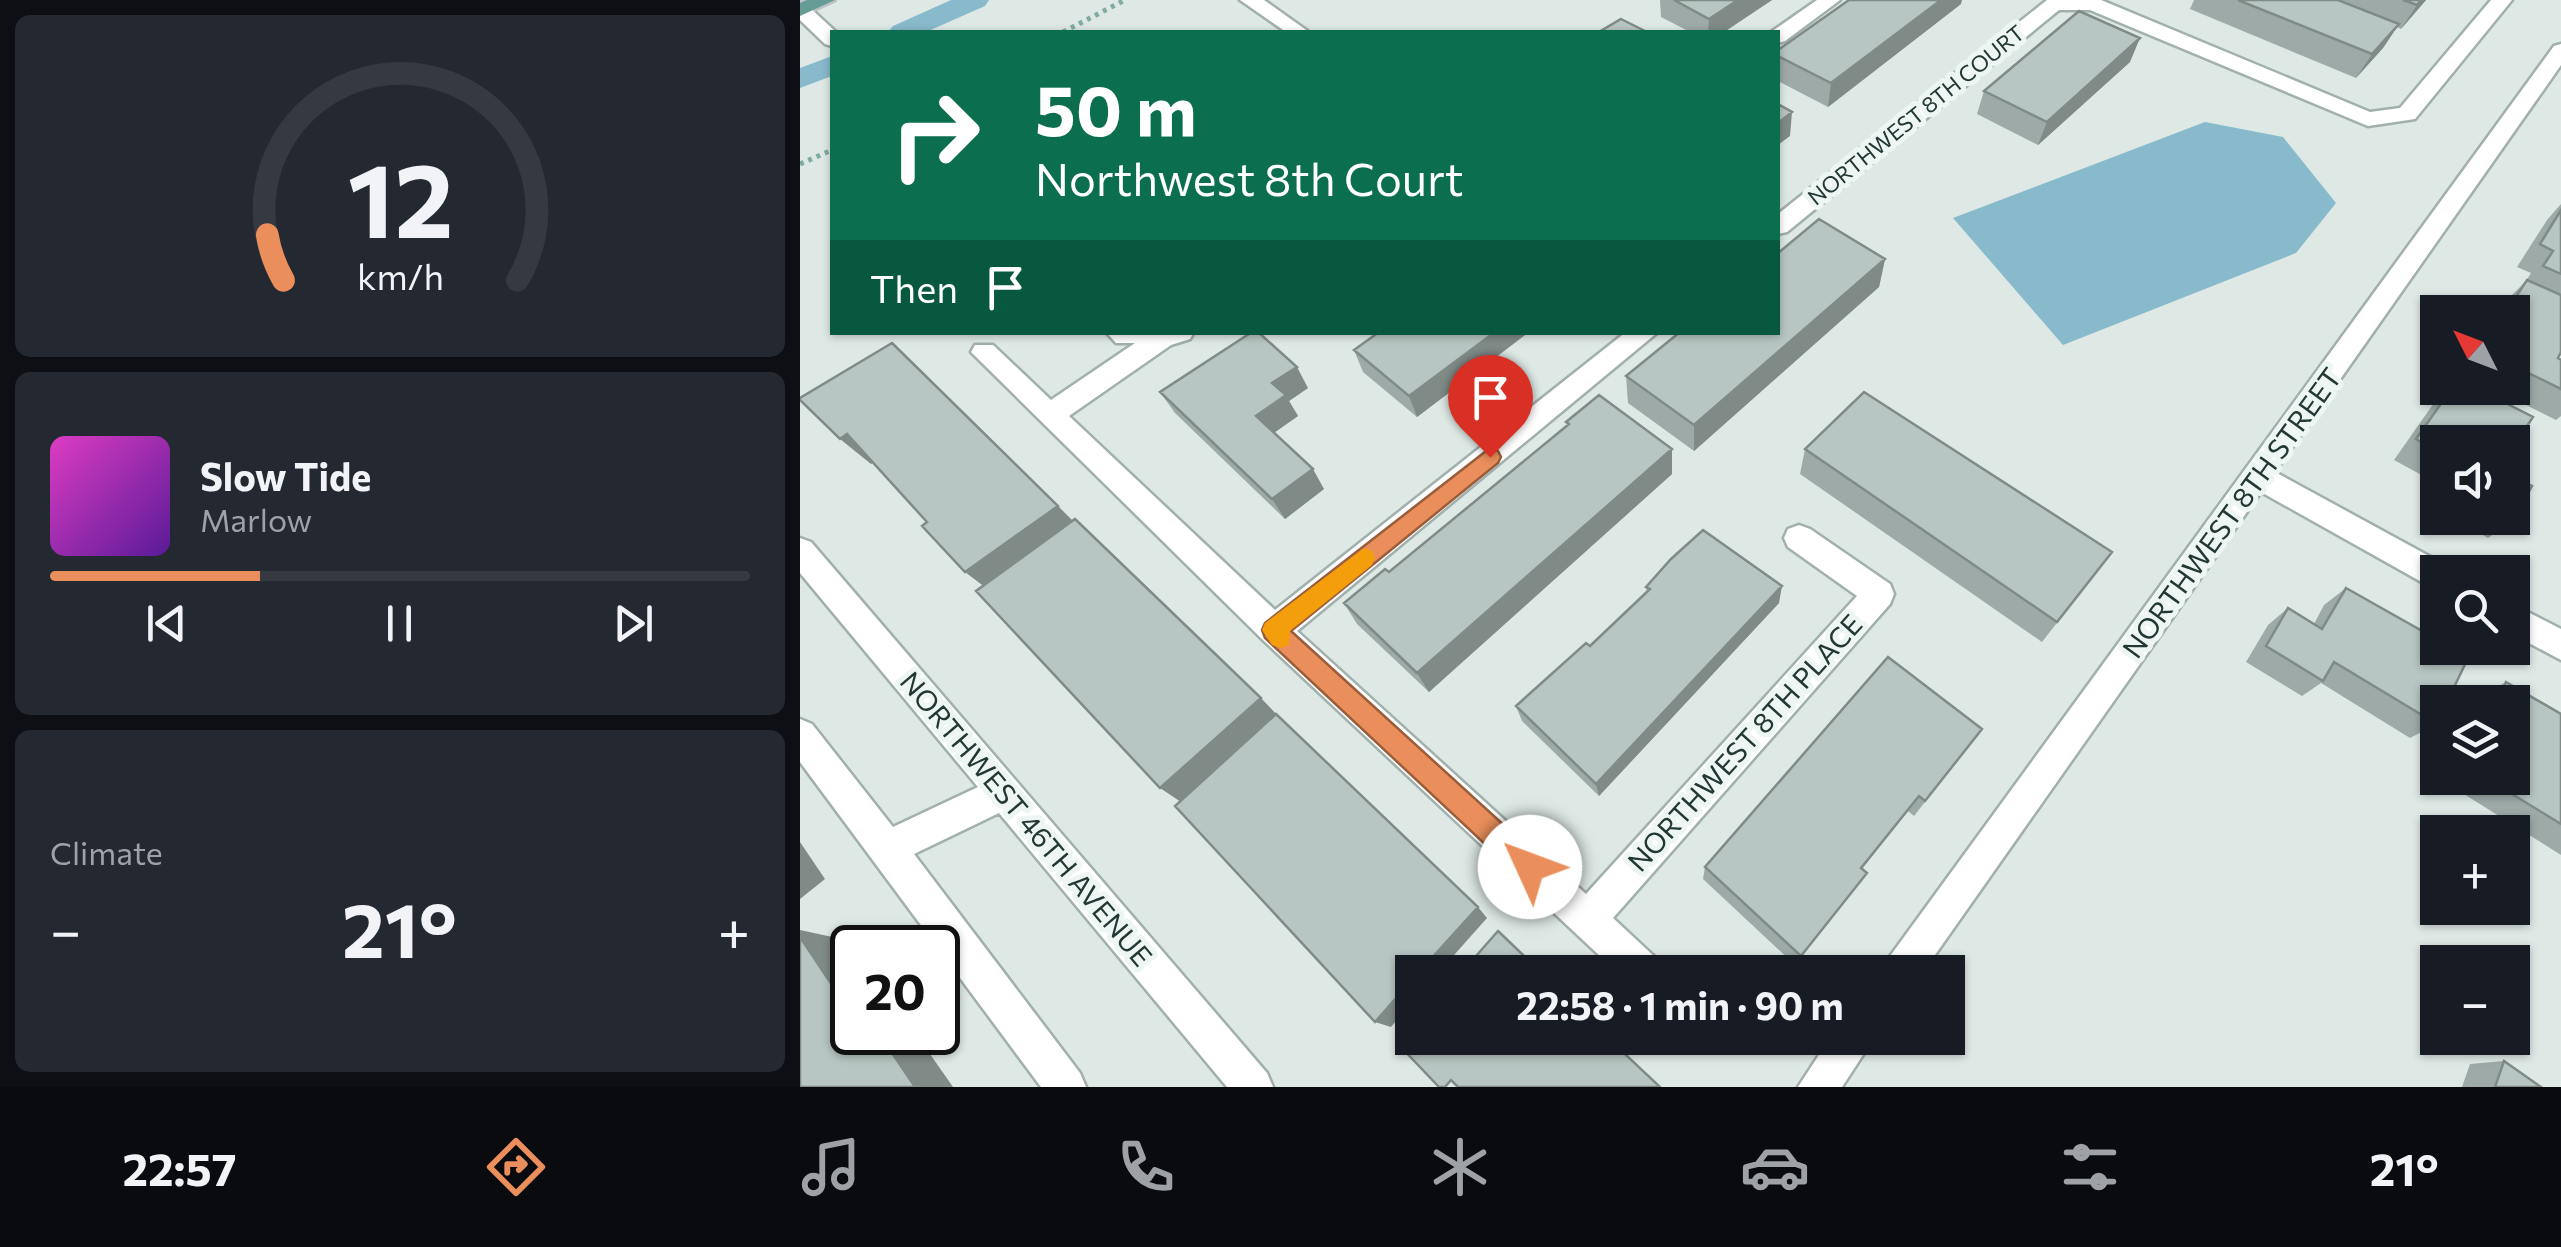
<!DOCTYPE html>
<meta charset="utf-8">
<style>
:root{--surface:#171b24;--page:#242831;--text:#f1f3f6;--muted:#9ea1a6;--line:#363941;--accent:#ea8f5b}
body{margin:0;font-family:Commissioner,sans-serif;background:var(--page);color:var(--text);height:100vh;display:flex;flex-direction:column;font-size:38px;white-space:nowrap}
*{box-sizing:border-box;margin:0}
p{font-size:32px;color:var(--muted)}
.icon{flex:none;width:55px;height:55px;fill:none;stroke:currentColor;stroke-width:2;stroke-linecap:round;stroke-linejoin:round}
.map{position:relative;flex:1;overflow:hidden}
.details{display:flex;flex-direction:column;gap:15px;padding:15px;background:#0d0f14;width:800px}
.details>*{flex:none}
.banner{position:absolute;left:30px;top:30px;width:950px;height:305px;border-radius:0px;box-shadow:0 2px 8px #0004;background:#0b6e4f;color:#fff;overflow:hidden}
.needle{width:65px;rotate:312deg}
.buttons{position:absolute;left:1620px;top:295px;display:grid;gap:20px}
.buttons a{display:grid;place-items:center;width:110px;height:110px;border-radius:0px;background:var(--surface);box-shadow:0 2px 8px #0004;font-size:50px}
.speed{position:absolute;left:30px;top:925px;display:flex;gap:20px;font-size:50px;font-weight:700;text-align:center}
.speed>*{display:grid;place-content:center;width:130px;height:130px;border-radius:50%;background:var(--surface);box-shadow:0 2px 8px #0004;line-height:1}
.speed .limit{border:5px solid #111;border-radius:15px;background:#fff;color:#111}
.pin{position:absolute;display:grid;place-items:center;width:85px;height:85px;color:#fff;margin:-102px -42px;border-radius:50% 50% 50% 0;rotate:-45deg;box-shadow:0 0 10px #0007}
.pin .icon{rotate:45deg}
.me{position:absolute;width:110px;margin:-55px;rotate:313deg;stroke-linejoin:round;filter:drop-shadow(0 0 8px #0008)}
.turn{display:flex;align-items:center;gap:35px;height:210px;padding:0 40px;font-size:45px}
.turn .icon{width:130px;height:130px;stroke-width:2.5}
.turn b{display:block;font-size:70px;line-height:85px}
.then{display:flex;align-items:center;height:95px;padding:0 40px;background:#0003;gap:20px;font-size:38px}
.big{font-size:75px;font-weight:700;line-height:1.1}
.details .card{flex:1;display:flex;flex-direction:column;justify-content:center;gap:15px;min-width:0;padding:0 35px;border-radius:15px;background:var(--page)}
.details .dial{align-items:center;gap:0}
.dial svg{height:260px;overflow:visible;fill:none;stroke:var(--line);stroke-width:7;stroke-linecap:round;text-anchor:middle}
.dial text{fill:var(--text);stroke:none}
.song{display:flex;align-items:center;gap:30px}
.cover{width:120px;height:120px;border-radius:15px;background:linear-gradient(135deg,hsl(310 70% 55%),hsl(270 70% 35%))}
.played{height:10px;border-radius:5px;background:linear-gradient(90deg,var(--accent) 30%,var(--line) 30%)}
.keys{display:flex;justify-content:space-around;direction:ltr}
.heat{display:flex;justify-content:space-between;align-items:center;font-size:55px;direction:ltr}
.trip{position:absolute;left:595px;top:955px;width:570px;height:100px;border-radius:0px;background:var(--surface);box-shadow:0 2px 8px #0004;font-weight:700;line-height:100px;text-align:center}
.menu{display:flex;height:160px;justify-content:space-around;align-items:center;background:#090b0e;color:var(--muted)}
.menu .icon{width:70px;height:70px}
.menu .on{color:var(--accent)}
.menu b{font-size:45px;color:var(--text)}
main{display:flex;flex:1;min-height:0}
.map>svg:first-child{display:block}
</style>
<main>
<section class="details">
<div class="card dial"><svg viewBox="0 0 100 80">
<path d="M14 69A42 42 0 1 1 86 69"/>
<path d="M14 69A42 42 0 0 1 9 55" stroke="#ea8f5b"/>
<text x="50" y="56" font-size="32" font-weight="700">12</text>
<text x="50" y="72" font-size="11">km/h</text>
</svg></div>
<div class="card">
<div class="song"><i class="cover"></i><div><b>Slow Tide</b><p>Marlow</p></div></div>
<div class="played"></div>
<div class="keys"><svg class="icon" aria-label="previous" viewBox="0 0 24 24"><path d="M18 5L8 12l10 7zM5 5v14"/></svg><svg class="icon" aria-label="pause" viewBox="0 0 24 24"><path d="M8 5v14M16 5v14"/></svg><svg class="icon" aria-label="next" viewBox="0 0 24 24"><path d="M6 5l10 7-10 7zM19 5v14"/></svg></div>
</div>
<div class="card"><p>Climate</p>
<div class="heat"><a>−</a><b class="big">21°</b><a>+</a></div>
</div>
</section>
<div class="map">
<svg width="1761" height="1087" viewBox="0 0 1761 1087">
<rect width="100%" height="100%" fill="#dee9e6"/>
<path fill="#88bacc" d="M1405 122 1483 137 1536 203 1496 253 1263 345 1153 218Z"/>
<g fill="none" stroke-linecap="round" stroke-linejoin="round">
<path fill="#88bacc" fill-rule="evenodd" d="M151 0H189L185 6 126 32H88L93 26Z
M32 56V76L0 88V68Z"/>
<g stroke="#a2b0ad" stroke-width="5">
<path id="minor" d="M440 0H464L509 32H486Z
M1017 0H1040L985 41 978 43V32H971Z
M1247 0H1301L1570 112 1600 108 1691 0H1712L1615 119 1568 126 1290 10H1259L987 232 978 234V214Z
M0 4 8 6 36 32H32V46L25 44 0 20Z
M1761 44V65L1475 472 1649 567 1652 572H1638V589L1627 585 1461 492 1123 972H1082L1088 959 1754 46Z
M306 332H394L390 339 371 345 269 416 475 610 826 332H858L497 631 786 894 1057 596 988 547 984 538 988 529 999 525 1010 529 1090 584 1094 594 1090 604 813 918 857 959 863 972H817L463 640 171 352 175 345H193L251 400 335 343H316Z
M0 538 11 542 467 1073 473 1087H427L199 813 114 854 280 1073 286 1087H241L0 762V719L12 724 93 827 178 787 0 573Z
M1712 604 1761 629V660L1712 634Z
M1030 1038H1074L1042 1087H998Z"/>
</g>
<g stroke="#bcc3c2" stroke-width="5">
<path id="major" d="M7 0H35L0 16V3Z"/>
</g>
<path stroke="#80aba3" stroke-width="5" stroke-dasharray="4 5" stroke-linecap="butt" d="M263 32 325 0
M0 164 32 150"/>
<use href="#minor" fill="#fff" fill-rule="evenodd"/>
<use href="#major" fill="#659c95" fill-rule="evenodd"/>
</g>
<path fill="#9daaa7" d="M860 0H972L924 32H890L861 17Z
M1394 0H1626L1601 29 1597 27 1583 48 1556 78 1390 9Z
M1161 4 1028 107 978 81V50Z
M1330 62 1238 145 1177 114 1184 91Z
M1761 204V352L1758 358 1761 360V416L1756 420 1692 388H1712V312H1698L1705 302 1726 281 1731 273 1717 267 1747 220Z
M1085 259 1079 287 894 451 828 403 826 376Z
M579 332H729L617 417 563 372 554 350Z
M508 388 489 401 498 416 474 433 524 489 485 519 375 413 360 392Z
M1648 388H1676L1638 442V484L1594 460 1636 400Z
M766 422 872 449V474L629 692 557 624 544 603 589 572 767 426Z
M1005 449 1312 552 1242 642 1000 474Z
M1653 518H1712L1714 519 1688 538Z
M846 587 979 603 799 796 722 721 716 706 790 646 847 592Z
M1546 588 1637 724 1610 738 1521 683 1502 696 1446 662 1468 625 1488 608 1514 624 1524 605Z
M1706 682 1761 714V855L1640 779V778H1712V702H1676L1678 697Z
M1182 729 1114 816 1108 811 1062 869 1067 873 995 965 903 879 905 867Z
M1704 1061 1741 1087H1662L1670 1064Z"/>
<path fill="#808b88" d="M938 0H972L924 32H908L909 19Z
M1141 0H1162L1161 4 1028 107 1031 83Z
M1621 0H1626L1601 29 1617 5Z
M1599 24 1583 48 1556 78 1572 54Z
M1340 38 1330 62 1238 145 1247 122Z
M992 112 990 136 978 145V123Z
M1085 259 1079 287 894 451V425Z
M695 332H729L617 417 609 396Z
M497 367 508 388 489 401 498 416 468 437 456 416 472 383Z
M47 434 78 460 71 464 40 439Z
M872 449V474L629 692 617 673Z
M513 469 524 489 485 519 472 499Z
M258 506 282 530 194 594 165 572Z
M982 586 979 603 799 796 796 784Z
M461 698 479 717 384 804 360 788Z
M0 842 25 879 0 899Z
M678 907 687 918 639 972H619Z
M0 930 37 938 52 960V1015L0 937Z
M612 980V1002L591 1027 575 1022Z
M65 1032H103L116 1034 153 1087H115Z"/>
<path fill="#b7c6c2" stroke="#808b88" stroke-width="2.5" d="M874 0H938L909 19Z
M1049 0H1141L1031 83 978 56V50Z
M1438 0H1538L1599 24 1572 54Z
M1603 0H1621L1617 5Z
M1279 11 1340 38 1247 122 1184 91Z
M821 19 847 32H799Z
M978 104 992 112 978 123Z
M1761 210V274L1743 266 1753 251 1740 244Z
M1019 219 1085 259 894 425 826 376 880 332H978V253Z
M1727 280 1761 295V352L1758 358 1761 360V389L1712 365V312H1706Z
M452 332H458L497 367 472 383 486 395 456 416 513 469 472 499 360 392Z
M579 332H695L609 396 554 350Z
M92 343 258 506 165 572 122 526 127 522 47 434 40 439 0 400V398Z
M1652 388H1676L1733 417 1712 449V442H1638V451L1616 439Z
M1064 392 1312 552 1257 622 1005 449Z
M799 395 872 449 617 673 544 603 585 569 589 572 769 424 766 422Z
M1712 475 1732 486 1714 519 1712 518Z
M275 519 461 698 360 788 176 591Z
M903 530 982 586 796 784 716 706 786 643 790 646 850 589 846 587 871 559Z
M1546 588 1638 640V648H1650L1668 658 1647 702H1638L1637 724 1534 662 1523 681 1466 646 1488 608 1522 629Z
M1088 657 1182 729 1125 801 1119 796 1061 868 1067 873 1001 956 905 867Z
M1706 682 1761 714V824L1686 778H1712V702H1697Z
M476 714 678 907 619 972H612V980L575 1022 375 806Z
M698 931 741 972H662Z
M0 937 52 1015V1032H65L67 1036 72 1032H78L115 1087H0Z
M612 1030V1038H808L860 1087H658L651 1080 645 1087H639L599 1045Z
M1704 1061 1741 1087H1695Z"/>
<path fill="#ea8f5b" stroke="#985d3b" stroke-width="2.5" d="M690 448 698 451 701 457 698 463 491 631 740 858 744 867 740 877 730 881 720 877 465 638 462 630 465 623Z"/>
<path fill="#f59e0b" d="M564 548 572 551 575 558 572 565 490 631 489 645 481 648 472 645 462 630 465 623Z"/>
<g text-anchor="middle" stroke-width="10" stroke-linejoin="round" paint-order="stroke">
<g font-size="22" fill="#213834" stroke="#eef6f3">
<text transform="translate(1116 115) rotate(-39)" y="8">NORTHWEST 8TH COURT</text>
</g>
<g font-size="28" fill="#213834" stroke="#eef6f3">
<text transform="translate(1432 513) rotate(-54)" y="10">NORTHWEST 8TH STREET</text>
<text transform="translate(945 743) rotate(-48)" y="10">NORTHWEST 8TH PLACE</text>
<text transform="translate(226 819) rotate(50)" y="10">NORTHWEST 46TH AVENUE</text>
</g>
</g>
</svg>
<div class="buttons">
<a><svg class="needle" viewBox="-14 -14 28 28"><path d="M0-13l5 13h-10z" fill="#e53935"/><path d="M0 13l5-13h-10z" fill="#9ea1a6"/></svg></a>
<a><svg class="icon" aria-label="sound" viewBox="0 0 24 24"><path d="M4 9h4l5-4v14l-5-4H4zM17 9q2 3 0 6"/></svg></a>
<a><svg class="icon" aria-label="search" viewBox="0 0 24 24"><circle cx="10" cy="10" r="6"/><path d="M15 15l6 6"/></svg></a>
<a><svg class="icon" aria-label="layers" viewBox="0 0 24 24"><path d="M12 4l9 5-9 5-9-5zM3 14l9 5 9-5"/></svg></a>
<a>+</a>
<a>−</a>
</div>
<div class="speed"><div class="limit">20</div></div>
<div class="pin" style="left:690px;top:457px;background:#d93025"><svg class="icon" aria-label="arrive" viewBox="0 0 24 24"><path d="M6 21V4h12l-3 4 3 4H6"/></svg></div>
<svg class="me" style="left:730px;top:867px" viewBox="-20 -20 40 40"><circle r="19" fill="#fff"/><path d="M0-13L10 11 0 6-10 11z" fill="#ea8f5b"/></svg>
<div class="trip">22:58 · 1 min · 90 m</div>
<div class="banner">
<div class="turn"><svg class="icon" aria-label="right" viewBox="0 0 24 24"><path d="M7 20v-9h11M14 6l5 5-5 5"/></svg><div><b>50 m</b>Northwest 8th Court</div></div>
<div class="then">Then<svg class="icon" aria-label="arrive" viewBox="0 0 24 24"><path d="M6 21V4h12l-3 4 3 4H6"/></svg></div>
</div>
</div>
</main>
<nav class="menu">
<b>22:57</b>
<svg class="icon on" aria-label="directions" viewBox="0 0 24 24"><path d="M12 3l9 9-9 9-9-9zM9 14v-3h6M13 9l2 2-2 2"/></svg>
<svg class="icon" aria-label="music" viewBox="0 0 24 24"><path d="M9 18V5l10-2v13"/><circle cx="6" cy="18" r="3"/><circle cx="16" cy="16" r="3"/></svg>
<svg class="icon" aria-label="phone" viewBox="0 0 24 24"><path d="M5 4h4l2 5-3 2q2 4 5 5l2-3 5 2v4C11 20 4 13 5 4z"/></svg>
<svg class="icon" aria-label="climate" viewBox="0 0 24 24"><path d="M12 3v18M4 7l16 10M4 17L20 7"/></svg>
<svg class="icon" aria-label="car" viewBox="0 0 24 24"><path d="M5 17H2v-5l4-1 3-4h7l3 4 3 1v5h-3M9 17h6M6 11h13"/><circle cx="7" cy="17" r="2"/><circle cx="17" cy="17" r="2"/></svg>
<svg class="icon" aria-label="filters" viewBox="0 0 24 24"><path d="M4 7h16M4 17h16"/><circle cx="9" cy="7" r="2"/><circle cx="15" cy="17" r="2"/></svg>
<b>21°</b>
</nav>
